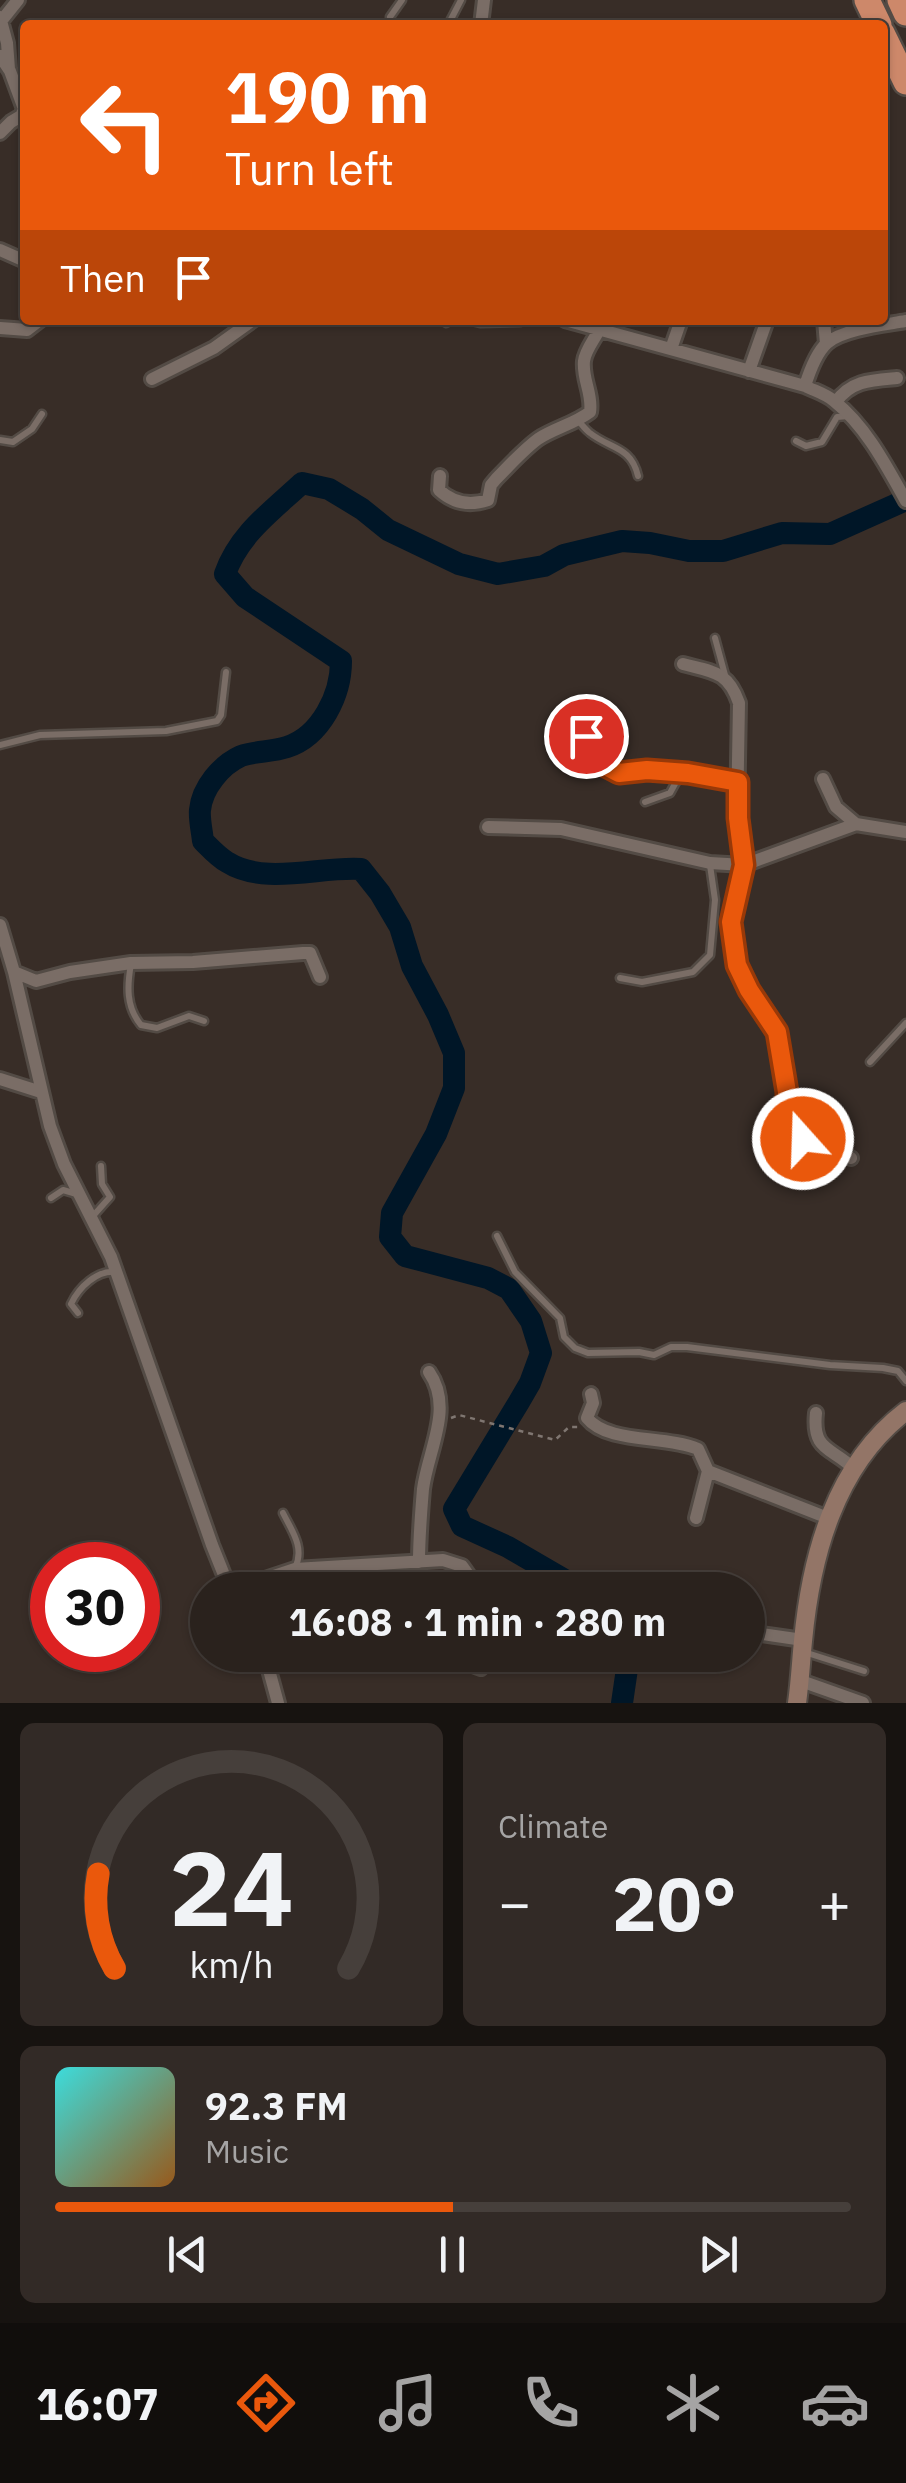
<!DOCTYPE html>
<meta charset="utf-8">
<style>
:root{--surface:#2a221d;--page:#322a26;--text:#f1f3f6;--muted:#a5a4a4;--line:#463f3b;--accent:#ea580c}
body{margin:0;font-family:"IBM Plex Sans",sans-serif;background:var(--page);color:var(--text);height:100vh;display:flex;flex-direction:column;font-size:38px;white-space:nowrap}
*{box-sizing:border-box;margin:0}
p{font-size:32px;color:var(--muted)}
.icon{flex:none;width:55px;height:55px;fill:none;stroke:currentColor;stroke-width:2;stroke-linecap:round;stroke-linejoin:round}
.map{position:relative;height:1703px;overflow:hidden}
.drawer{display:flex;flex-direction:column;gap:20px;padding:20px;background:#171310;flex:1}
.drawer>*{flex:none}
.guide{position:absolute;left:20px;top:20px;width:868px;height:305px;border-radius:10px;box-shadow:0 2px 8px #0004,0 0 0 2px var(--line);background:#ea580c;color:#fff;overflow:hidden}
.speed{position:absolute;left:30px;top:1542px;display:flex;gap:20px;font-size:50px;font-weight:700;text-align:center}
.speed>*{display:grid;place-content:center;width:130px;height:130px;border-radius:50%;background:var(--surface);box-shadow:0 2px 8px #0004,0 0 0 2px var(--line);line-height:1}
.speed .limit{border:15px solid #d22;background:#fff;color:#111}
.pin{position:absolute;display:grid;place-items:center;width:85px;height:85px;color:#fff;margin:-42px;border:5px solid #fff;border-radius:50%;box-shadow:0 2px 10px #0007}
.me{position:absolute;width:110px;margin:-55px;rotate:340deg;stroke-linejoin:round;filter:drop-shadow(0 0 8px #0008)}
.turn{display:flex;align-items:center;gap:35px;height:210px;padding:0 40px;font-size:45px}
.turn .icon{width:130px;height:130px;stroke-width:2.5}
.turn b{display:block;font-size:70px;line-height:85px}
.then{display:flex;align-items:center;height:95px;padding:0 40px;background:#0003;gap:20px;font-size:38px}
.big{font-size:75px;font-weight:800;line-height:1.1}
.drawer .card{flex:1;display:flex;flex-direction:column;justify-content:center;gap:15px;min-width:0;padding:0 35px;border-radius:15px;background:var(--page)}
.drawer .dial{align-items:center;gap:0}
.dial svg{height:260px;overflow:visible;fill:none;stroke:var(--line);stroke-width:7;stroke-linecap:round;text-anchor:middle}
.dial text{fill:var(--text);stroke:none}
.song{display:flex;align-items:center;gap:30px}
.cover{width:120px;height:120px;border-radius:15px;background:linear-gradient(135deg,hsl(180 70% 55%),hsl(30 70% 35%))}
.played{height:10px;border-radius:5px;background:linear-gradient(90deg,var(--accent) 50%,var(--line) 50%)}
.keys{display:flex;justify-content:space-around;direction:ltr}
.heat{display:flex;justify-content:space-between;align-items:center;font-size:55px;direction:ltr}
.drawer .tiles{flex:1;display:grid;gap:20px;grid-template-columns:1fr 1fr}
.card:last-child{grid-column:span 2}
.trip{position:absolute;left:190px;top:1572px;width:575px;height:100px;border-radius:50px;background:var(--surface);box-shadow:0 2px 8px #0004,0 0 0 2px var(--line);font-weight:800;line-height:100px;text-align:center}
.tab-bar{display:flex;height:160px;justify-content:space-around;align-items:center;background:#110e0c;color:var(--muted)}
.tab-bar .icon{width:70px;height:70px}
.tab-bar .current{color:var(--accent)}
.tab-bar b{font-size:45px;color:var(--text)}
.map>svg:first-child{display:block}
</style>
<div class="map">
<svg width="906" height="1703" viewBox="0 0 906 1703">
<rect width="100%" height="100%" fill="#382d27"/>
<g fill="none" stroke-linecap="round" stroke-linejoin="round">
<path stroke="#001627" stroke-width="22" d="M582 1590 508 1547 462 1526 454 1509 519 1402 530 1383 541 1353 531 1321 509 1289 488 1278 405 1256 390 1237 392 1213 436 1134 454 1088V1053L438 1015 412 966 400 927 380 893 361 869C320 866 265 886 227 862 218 857 210 848 203 841 202 831 199 819 200 810 202 788 221 765 241 756 255 751 272 752 287 747 321 736 341 695 341 661L245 597 225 574C239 534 272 511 302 483L329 489 362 509 388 530 459 564 498 574 544 566 564 555 622 541 650 543 689 551H723L782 533 830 534 906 500
M622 1703 629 1655"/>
<g stroke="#534b45" stroke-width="11">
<path id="lane" d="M390 17 402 0
M448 25 461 0
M467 320 480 323 520 322 522 320
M446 323 451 320
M579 421C579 422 589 433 590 433 610 449 631 446 638 476
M0 440 13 442 32 429 42 414
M796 441 806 446 822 442 837 417 848 416
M715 638 725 675
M576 715 586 736 594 760 619 773 647 771 688 773 736 782
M0 745 40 735 166 731 217 721 221 715 226 672
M645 802 670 793 676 782 687 774
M131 964C127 986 126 1007 141 1025L157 1028 189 1016 204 1021
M620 978 642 982 693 972 710 955 715 900 710 865
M870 1062 906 1023
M51 1198 63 1190 80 1195
M93 1216 110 1197 102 1184 101 1166
M497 1236 515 1272 560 1318 564 1337 575 1348 588 1353 639 1352 654 1355 671 1347H687L830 1365 883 1368 898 1371 906 1381
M78 1313 71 1304C79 1287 97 1270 116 1272
M283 1513C292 1531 305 1548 295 1568
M804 1652 864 1671"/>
</g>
<g stroke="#534b45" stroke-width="18">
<path id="street" d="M0 17 7 43 9 69
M2 20 18 0
M481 25 484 0
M0 56 10 71 24 109 21 116
M0 133 11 122 21 116
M0 250 25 261
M565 320 805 386C815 391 826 394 834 401 866 426 887 467 906 501
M824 320 826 344
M0 328 27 330 40 320
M671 349 681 320
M749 371 767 320
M152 379 214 348 253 320
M805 386C809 373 816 353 827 343 844 329 884 325 906 321
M836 402C851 380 873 380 897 378
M440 476 439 490C453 503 470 506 488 500L491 485 496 479C509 466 523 450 538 439 555 428 574 424 590 412 593 394 582 379 584 361 585 351 594 340 599 330
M683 664C713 672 728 671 739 703L737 819 744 865 731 922 737 965 749 990 777 1032 787 1092V1112L795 1128 803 1139 815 1146 851 1158
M823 779 836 807 856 824
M488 827 561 829 710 863 744 865 856 824 906 832
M0 925 14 972 50 1126 64 1164 111 1257 212 1545 230 1590
M14 972 36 981 70 972 131 963 193 962 303 953H310L320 977
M0 1079 41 1092
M591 1394 593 1403 587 1418C608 1444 665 1435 698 1449L708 1471 828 1518
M816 1413C812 1451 831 1447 853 1468
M696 1518 708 1471
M419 1562C419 1537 421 1513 423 1489 428 1450 454 1408 429 1372
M232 1590 295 1569 443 1560 462 1566 479 1590
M748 1632 803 1640
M261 1655 269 1670 278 1703
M470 1655V1664L481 1668
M801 1681 863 1703"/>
</g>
<g stroke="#534b45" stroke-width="22">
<path id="secondary" d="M797 1703C800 1682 801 1661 803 1641 811 1556 835 1465 906 1411"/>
</g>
<g stroke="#534b45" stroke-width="30">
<path id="highway" d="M867 0 879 25
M900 0 906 13
M882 33 906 82"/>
</g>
<path stroke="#7f7671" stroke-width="2.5" stroke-dasharray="5 5" stroke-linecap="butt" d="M451 1418 459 1415 555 1440 569 1427H579"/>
<use href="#lane" stroke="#7a6d66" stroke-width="6"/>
<use href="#street" stroke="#7a6d66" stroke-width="12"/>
<use href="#secondary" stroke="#937567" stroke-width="18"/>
<use href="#highway" stroke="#cd886a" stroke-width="25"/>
</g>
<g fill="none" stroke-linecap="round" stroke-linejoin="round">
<g stroke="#983908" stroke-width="25">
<path id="route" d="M586 736 594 760 619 773 647 770 688 773 738 782V818L744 865 731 922 737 965 749 990 777 1032 787 1092V1112L803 1139"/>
</g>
<use href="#route" stroke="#ea580c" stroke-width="18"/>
</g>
</svg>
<div class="speed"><div class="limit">30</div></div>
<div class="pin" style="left:586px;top:736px;background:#d93025"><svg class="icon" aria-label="arrive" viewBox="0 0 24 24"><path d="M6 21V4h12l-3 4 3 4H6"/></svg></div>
<svg class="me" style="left:803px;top:1139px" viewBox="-20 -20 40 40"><circle r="17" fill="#ea580c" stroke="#fff" stroke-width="3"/><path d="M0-11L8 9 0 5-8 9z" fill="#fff"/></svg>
<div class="trip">16:08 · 1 min · 280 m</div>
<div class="guide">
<div class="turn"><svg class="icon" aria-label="left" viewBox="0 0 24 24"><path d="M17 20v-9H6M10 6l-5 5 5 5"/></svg><div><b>190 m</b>Turn left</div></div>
<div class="then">Then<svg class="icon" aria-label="arrive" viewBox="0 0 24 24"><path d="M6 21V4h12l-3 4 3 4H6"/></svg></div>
</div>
</div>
<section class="drawer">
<div class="tiles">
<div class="card dial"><svg viewBox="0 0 100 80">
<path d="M14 69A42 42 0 1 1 86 69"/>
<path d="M14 69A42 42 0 0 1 9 40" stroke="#ea580c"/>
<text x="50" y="56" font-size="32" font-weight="700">24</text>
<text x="50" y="72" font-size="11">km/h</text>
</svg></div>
<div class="card"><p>Climate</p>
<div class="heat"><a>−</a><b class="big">20°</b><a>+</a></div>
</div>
<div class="card">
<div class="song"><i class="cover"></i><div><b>92.3 FM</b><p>Music</p></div></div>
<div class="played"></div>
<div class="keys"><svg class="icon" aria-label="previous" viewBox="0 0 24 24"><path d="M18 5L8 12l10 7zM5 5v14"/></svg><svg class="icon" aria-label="pause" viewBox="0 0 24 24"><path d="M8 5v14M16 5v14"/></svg><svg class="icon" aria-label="next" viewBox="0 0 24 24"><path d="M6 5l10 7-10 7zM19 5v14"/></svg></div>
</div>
</div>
</section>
<nav class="tab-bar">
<b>16:07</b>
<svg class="icon current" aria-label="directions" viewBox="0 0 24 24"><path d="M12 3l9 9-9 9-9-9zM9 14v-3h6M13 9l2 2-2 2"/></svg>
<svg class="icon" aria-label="music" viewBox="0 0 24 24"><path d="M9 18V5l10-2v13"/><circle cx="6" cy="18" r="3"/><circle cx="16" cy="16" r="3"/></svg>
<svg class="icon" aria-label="phone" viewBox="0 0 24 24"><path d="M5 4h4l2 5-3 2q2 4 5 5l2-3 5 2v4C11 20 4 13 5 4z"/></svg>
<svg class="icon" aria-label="climate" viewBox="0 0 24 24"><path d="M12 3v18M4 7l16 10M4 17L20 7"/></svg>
<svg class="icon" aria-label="car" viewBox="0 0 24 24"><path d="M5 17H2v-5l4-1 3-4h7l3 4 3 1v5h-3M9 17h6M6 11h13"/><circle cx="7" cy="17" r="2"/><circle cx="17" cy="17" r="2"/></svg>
</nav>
